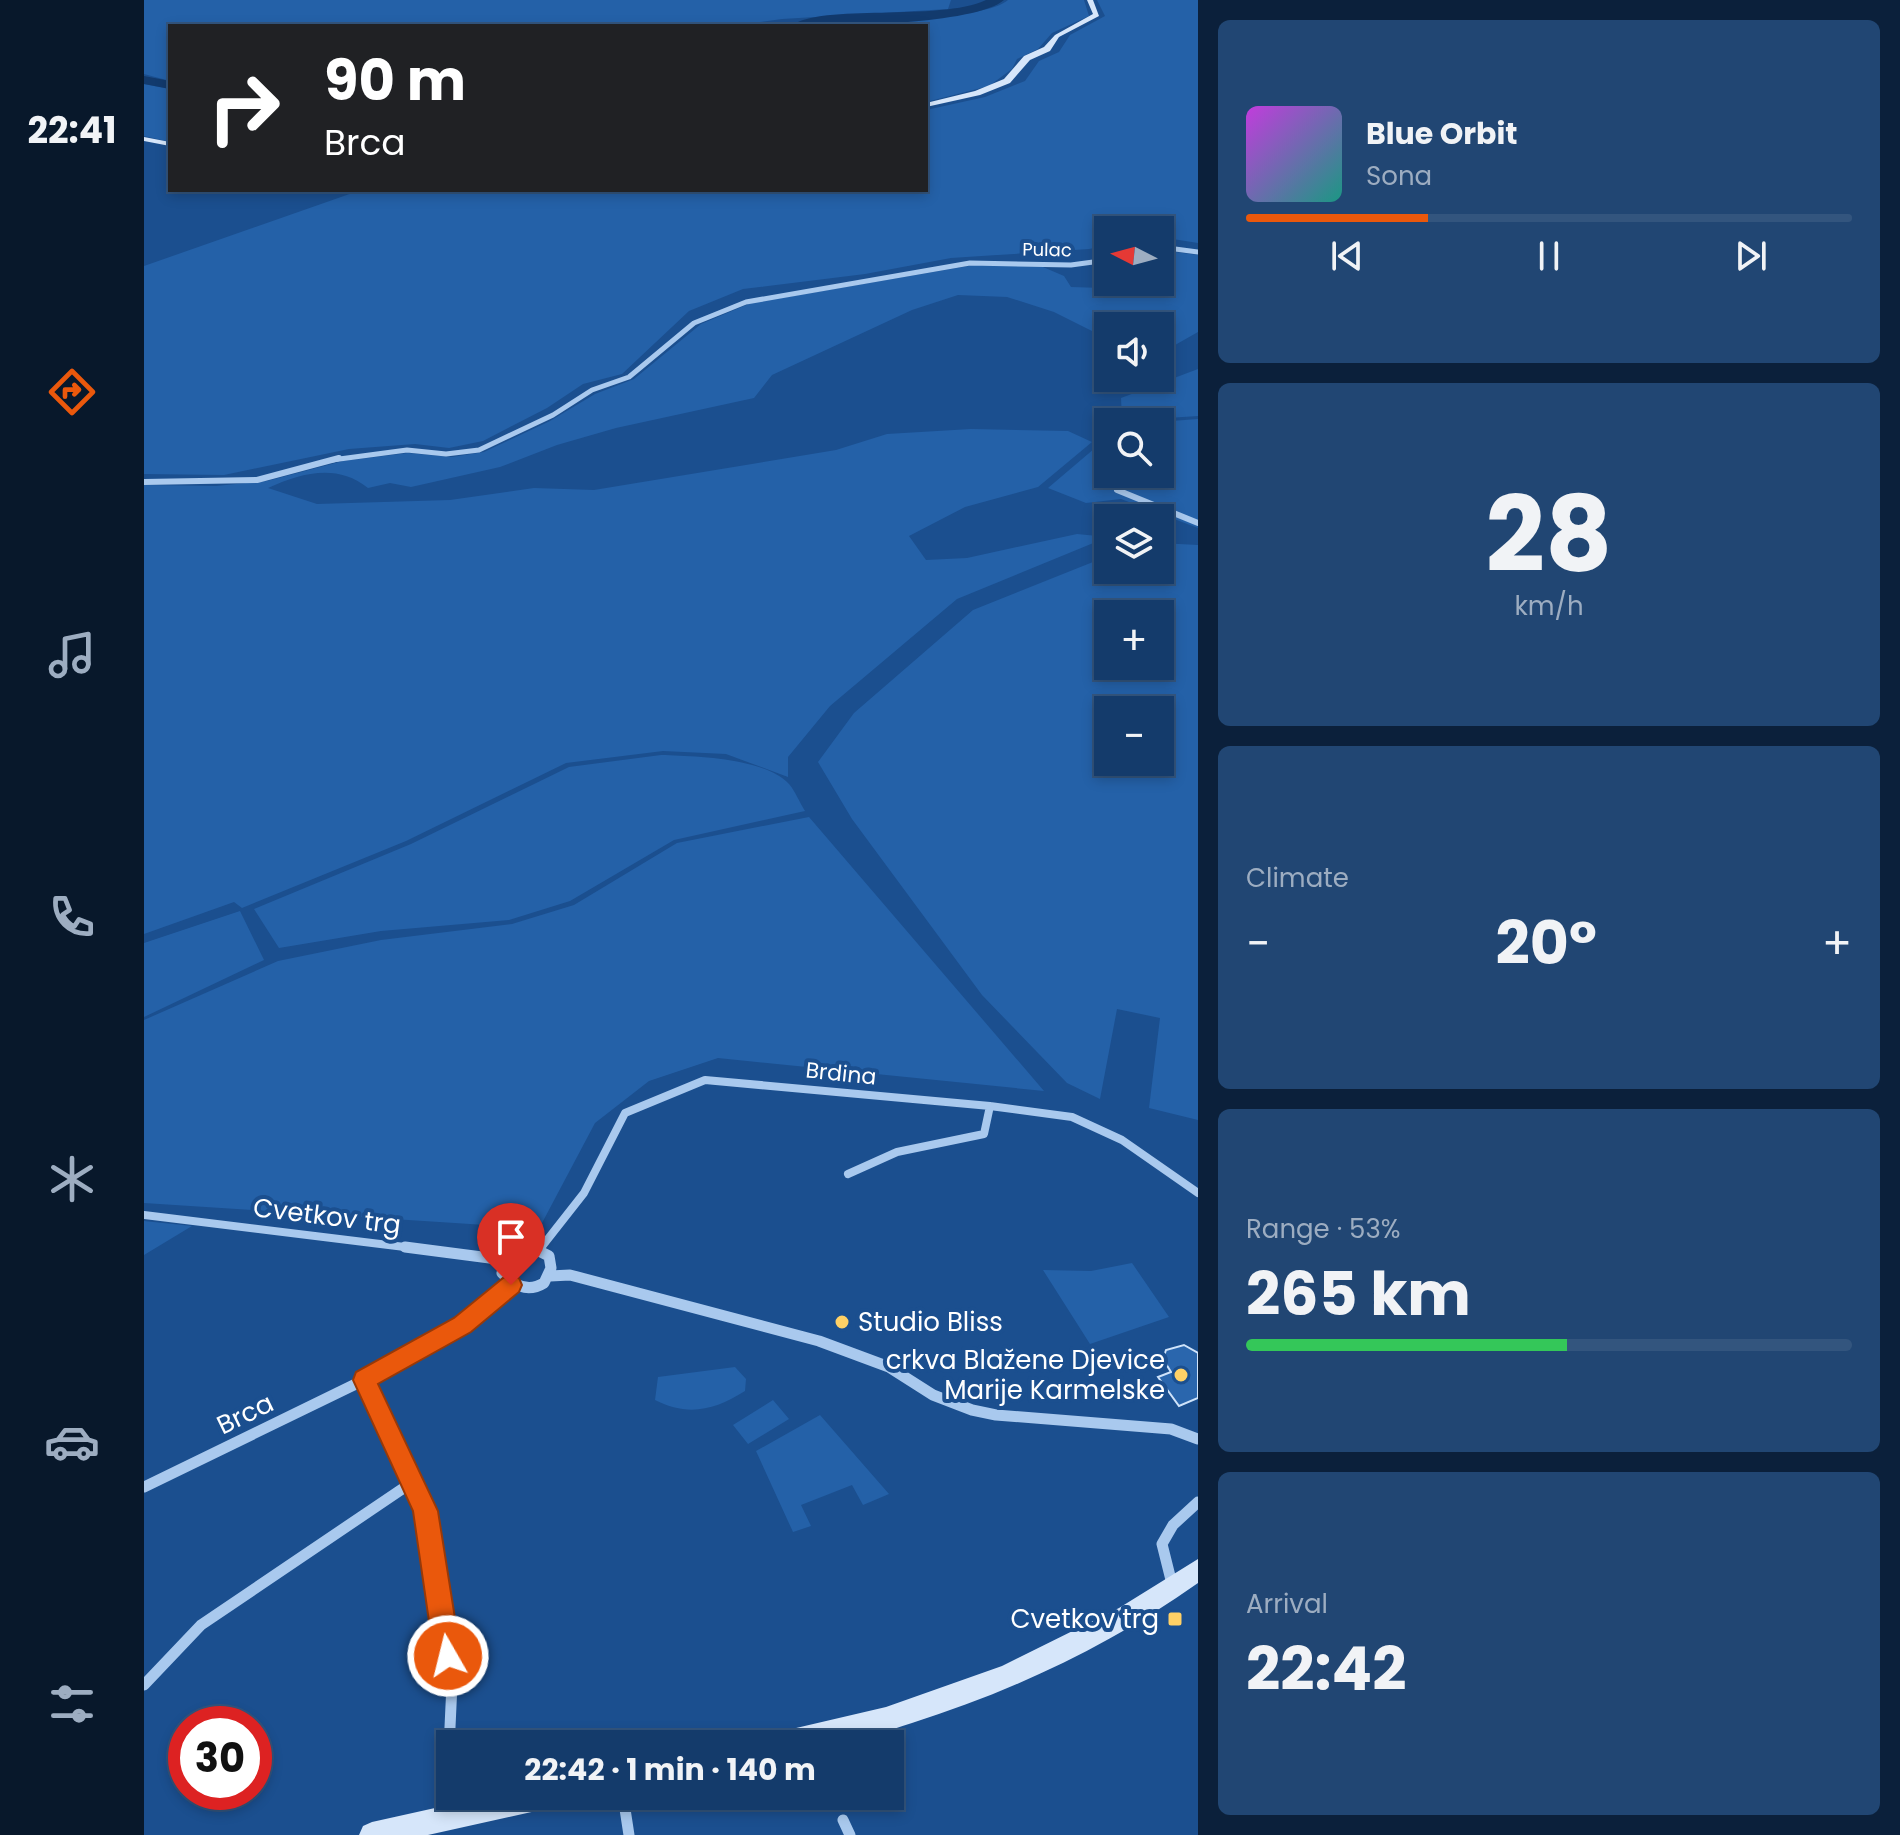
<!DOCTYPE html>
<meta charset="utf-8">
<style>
:root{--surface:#143b6b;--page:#214673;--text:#f1f3f6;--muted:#9dadc1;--line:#33557e;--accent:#ea580c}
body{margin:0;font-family:Poppins,sans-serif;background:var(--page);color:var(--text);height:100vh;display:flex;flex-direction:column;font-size:30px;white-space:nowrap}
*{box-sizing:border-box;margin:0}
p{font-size:26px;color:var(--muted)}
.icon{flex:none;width:44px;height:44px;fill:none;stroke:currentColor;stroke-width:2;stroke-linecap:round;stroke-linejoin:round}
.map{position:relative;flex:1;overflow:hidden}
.details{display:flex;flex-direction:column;gap:20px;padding:20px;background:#0b203b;width:702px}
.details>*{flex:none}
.top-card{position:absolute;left:24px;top:24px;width:760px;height:168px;border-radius:0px;box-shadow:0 4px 12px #0003,0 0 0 2px var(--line);background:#202124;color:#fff;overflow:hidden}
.needle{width:52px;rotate:276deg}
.tools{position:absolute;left:950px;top:216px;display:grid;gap:16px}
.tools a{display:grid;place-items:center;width:80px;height:80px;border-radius:0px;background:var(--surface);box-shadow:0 4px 12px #0003,0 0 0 2px var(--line);font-size:40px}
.speed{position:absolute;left:24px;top:1706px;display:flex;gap:16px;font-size:40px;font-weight:700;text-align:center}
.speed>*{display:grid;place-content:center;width:104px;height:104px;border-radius:50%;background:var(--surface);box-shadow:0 4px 12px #0003,0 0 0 2px var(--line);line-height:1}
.speed .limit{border:12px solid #d22;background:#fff;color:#111}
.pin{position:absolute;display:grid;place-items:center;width:68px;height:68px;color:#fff;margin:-82px -34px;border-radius:50% 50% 50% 0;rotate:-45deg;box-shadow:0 0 8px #0007}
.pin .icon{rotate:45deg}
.me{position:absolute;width:88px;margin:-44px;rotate:352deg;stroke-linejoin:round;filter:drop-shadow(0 0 6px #0008)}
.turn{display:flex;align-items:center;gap:28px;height:168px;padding:0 24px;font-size:36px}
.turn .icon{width:104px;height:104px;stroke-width:2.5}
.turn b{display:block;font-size:56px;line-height:68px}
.big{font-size:60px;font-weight:700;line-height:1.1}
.details .widget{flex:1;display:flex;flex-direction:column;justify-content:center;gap:12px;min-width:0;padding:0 28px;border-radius:12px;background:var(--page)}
.details .dial{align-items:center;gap:0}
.dial b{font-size:104px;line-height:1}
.song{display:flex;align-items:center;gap:24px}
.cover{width:96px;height:96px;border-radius:12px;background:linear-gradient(135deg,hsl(290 70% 55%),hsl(170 70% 35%))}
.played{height:8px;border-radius:4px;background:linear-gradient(90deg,var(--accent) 30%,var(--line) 30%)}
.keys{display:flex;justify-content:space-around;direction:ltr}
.heat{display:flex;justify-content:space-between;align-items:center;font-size:44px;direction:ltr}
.charge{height:12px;border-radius:6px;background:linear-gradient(90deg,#34c759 53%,var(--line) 0)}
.trip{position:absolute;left:292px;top:1730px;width:468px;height:80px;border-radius:0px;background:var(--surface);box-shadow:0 4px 12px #0003,0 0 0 2px var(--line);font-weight:700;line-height:80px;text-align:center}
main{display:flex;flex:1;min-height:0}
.menu{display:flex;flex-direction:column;width:144px;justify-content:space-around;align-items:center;background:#08182b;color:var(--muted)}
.menu .icon{width:56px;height:56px}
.menu .on{color:var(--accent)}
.menu b{font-size:36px;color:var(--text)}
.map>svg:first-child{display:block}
</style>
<main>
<nav class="menu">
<b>22:41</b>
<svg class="icon on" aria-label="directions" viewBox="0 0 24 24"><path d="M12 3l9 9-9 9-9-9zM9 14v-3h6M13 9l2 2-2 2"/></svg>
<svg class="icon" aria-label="music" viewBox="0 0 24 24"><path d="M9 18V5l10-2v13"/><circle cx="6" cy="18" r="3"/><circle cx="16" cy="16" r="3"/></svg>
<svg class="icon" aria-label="phone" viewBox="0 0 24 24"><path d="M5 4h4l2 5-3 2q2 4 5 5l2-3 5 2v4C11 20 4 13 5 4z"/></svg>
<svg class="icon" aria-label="climate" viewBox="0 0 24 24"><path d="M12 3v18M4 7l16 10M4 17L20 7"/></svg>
<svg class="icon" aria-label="car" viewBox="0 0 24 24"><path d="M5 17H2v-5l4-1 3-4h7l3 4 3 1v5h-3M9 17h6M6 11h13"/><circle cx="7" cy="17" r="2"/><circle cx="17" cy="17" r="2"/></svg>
<svg class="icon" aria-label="filters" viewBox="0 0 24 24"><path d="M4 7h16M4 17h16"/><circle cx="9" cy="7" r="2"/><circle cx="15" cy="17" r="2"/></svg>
</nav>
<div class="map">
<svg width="1054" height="1835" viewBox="0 0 1054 1835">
<rect width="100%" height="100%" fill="#1b4f8f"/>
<path fill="#2461a8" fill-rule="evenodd" d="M0 0H807L804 9 638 19 586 26H26V81L0 74Z
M864 0H940L945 16 908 33 894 49 873 59 868 69 845 86 782 102V26H675C713 22 842 20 864 0Z
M953 0H1054V243L1016 237V230H964V245L945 249 807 258 721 274 599 289 545 311 478 374 439 384 403 408 339 441 305 448 271 444 205 449 80 475 0 474V266L217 190H782V110L841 97 881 81 895 61 915 52 926 35 961 16Z
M0 84 26 89V142L0 136Z
M1016 250 1054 255V332L1024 349H1016V326H964V339L910 312 863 297 814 295 768 310 628 375 610 398 472 428 413 445 356 467 267 487 246 483 224 488C193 463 157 473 124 488L173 504 306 500 390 488 450 490 692 450 743 434 827 429 924 431 948 442 894 487 821 507 765 536 782 560 823 558 933 534 964 537 813 599 686 706 644 757V777L582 754 519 751 422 763 262 841 98 908 90 902 0 934V485L72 486 123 481 199 461 264 453 308 457 340 452 406 421 451 394 490 379 557 324 607 303 836 264 899 267 920 276 927 287 992 289V282H1016Z
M1054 369V416L978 421 977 398Z
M1054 419V528L977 499 942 503 904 488 964 437V474H1016L1014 422Z
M1016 543 1054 545V1120L1005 1108 1016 1018 973 1009 956 1099 923 1083 838 995 708 819 674 762 710 713 829 610 964 556V570H1016ZM964 614H1016V666H964ZM964 710H1016V762H964Z
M517 755C550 756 622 758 645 784 651 791 656 803 661 811L530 840 426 901 365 920 237 931 135 948 110 909 267 844 425 767Z
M665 817 900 1091 574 1058 505 1081 451 1123 398 1223 357 1226 0 1203V1020L134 961 237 940 368 924 430 905 533 843Z
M96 911 120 960 0 1017V943Z
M0 1221 48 1226 0 1255Z
M988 1263 1025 1317 946 1344 899 1270 947 1271Z
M591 1367 602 1379 601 1391C571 1410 544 1417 511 1400L514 1377Z
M629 1400 645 1419 604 1444 589 1425Z
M676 1415 745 1494 719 1505 708 1485 657 1505 667 1526 649 1532 612 1451Z"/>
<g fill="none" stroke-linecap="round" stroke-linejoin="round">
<path fill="#123a6d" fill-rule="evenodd" d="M842 0H860C831 25 689 26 647 26 677 3 795 22 842 0Z
M0 76 26 81V89L0 84Z"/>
</g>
<path fill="#2a66ad" stroke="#cfe3fa" stroke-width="2" d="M1040 1345 1054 1353V1398L1035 1406 1014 1377 1027 1372 1019 1359 1022 1350Z"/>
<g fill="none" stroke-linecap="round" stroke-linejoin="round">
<path stroke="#a9c9ee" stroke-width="5" d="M1016 247 1054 252
M188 460 263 450 302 454 335 450 409 415 448 390 485 377 550 323 602 302 826 263 927 265 964 260"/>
<path stroke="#a9c9ee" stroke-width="6" d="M0 482 113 480 195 458
M973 490 1054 523"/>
<path stroke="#a9c9ee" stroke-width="8" d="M704 1174 753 1152 840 1134 846 1106
M0 1215 277 1249
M375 1249 386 1247 391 1249
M396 1249 440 1193 481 1113 561 1080 846 1106 928 1117 978 1140 1054 1193"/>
<path stroke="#a9c9ee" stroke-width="11" d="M261 1247 361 1260
M383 1247 367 1254 358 1273C370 1286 384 1293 400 1283L407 1268 405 1256 387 1247
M406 1276 426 1275 675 1341 745 1367 789 1395 828 1410 852 1415 1027 1429 1054 1439
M220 1380 282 1511 308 1684 302 1813
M0 1487 220 1380 319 1325 367 1285
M1028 1584 1018 1544 1029 1525 1054 1502
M0 1685 57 1625 267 1483
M479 1796 485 1835
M699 1820 706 1835"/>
<path fill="#d6e6fa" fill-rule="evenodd" d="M943 0H949L955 16 915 37 906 51 886 60 866 83 836 95 782 107V103L831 91 860 79 880 56 900 47 911 35 949 14Z
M0 137 26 142V146L0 141Z
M1054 1559V1583C967 1645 869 1691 768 1723 743 1731 716 1741 690 1744 669 1746 645 1744 623 1744L626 1735 635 1732 742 1707 858 1666 975 1608Z
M345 1796H414L410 1805 401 1809 284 1835H215L219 1826 228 1822Z"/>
</g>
<path fill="#ea580c" stroke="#983908" stroke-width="2" d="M367 1275 375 1278 378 1285 375 1292 327 1332 234 1384 294 1511 317 1656 313 1666 304 1670 294 1666 290 1656 269 1511 209 1380 212 1372 310 1318 359 1278Z"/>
<g fill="#ffd166" stroke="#1b4f8f" stroke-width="3">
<circle cx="698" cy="1322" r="8"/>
<circle cx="1037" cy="1375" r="8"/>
<rect x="1023" y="1611" width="16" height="16" rx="4"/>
</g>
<g text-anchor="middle" stroke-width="8" stroke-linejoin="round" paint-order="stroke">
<g font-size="18" fill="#fff" stroke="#1b4f8f">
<text transform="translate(903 250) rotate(1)" y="6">Pulac</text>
</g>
<g font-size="22" fill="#fff" stroke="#1b4f8f">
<text transform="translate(697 1073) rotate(6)" y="8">Brdina</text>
</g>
<g font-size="26" fill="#fff" stroke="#1b4f8f">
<text transform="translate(183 1216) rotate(7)" y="9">Cvetkov trg</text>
<text transform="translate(101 1414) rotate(-26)" y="9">Brca</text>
</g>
<g font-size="26" fill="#fff" stroke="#1b4f8f" text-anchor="end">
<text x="714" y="1331" text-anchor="start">Studio Bliss</text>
<text x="1021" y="1369">crkva Blažene Djevice<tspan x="1021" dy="30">Marije Karmelske</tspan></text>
<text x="1015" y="1628">Cvetkov trg</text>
</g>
</g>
</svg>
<div class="tools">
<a><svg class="needle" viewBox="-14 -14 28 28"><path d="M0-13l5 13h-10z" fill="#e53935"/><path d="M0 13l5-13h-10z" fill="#9dadc1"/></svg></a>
<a><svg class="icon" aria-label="sound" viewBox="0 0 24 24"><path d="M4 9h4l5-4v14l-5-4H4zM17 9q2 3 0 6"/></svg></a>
<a><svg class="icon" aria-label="search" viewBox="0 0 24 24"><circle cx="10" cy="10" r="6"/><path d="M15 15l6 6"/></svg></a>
<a><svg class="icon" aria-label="layers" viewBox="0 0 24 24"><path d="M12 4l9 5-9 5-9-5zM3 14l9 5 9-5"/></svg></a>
<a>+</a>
<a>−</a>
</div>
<div class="speed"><div class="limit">30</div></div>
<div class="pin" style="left:367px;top:1285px;background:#d93025"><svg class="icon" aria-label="arrive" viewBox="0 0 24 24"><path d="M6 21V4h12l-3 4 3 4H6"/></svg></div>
<svg class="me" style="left:304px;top:1656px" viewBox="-20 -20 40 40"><circle r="17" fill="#ea580c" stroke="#fff" stroke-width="3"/><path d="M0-11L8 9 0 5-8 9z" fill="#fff"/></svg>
<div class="trip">22:42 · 1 min · 140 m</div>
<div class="top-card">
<div class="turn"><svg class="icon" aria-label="right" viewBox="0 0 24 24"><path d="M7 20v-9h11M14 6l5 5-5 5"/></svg><div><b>90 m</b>Brca</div></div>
</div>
</div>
<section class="details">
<div class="widget">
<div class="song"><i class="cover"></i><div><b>Blue Orbit</b><p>Sona</p></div></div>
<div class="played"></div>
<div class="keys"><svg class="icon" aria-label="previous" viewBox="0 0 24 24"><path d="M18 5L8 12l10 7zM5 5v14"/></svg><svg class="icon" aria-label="pause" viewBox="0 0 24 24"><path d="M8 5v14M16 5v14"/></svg><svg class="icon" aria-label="next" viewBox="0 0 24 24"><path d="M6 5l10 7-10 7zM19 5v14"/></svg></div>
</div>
<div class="widget dial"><b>28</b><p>km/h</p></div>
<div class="widget"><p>Climate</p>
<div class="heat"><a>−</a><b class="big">20°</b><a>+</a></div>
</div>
<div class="widget"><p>Range · 53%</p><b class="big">265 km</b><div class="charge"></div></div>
<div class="widget"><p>Arrival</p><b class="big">22:42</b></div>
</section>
</main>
